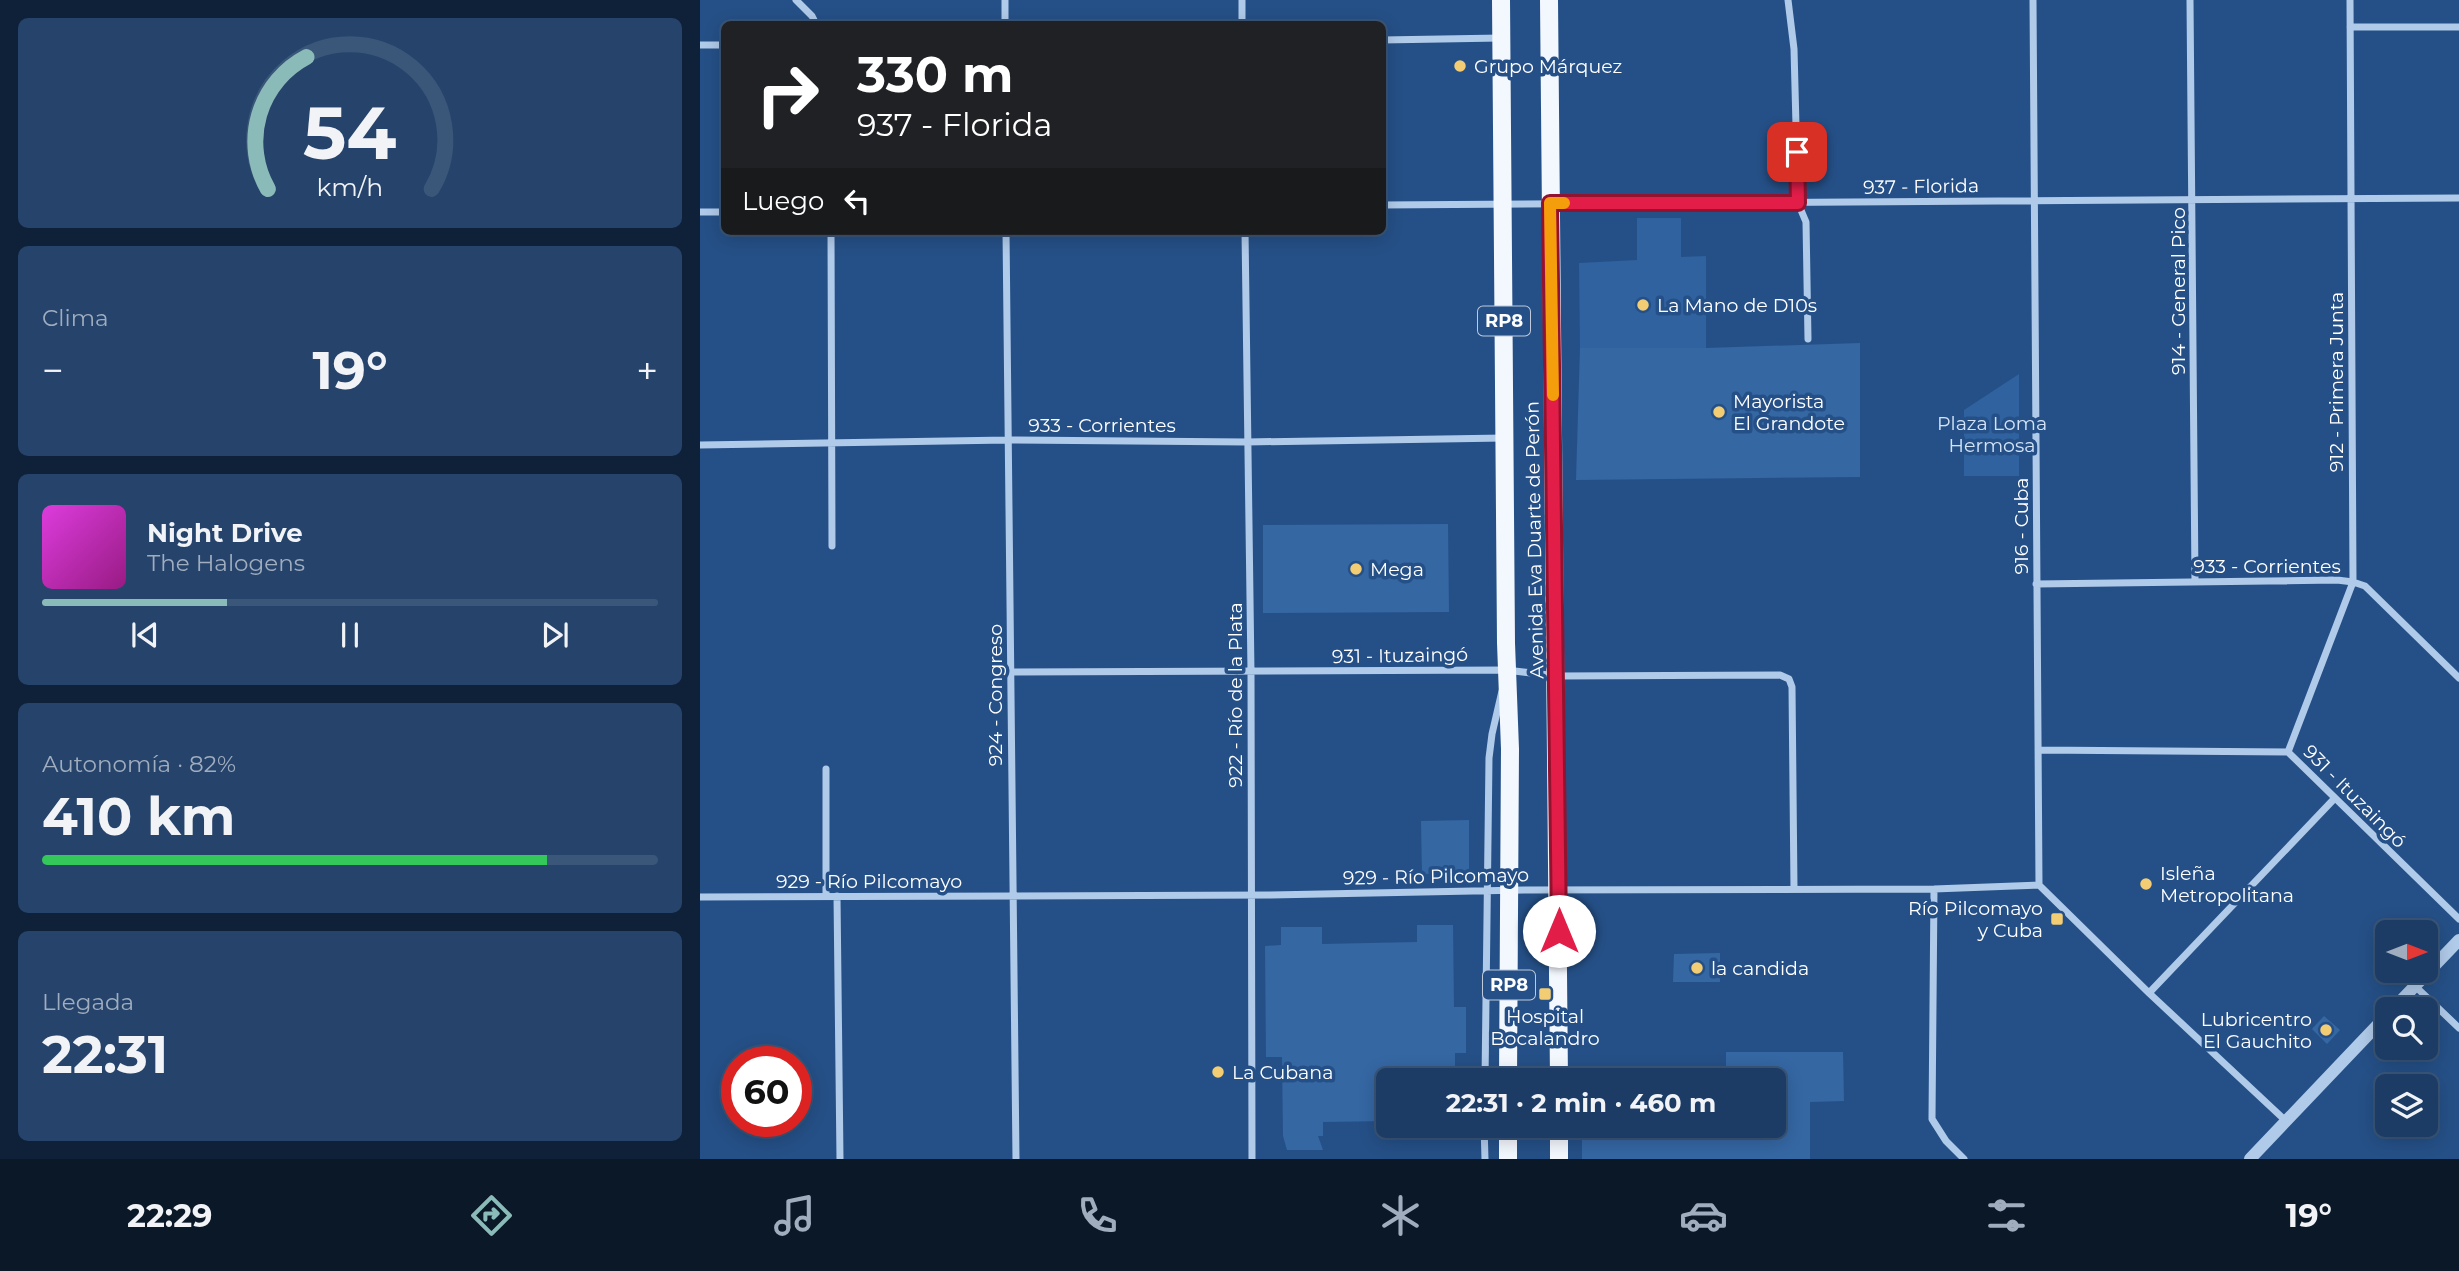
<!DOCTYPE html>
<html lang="es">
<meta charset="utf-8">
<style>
:root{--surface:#1c3c65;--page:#25436b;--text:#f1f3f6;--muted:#a0adbf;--line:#3a5679;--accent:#8bbbb9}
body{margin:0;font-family:Montserrat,sans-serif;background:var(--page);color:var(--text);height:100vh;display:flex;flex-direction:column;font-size:26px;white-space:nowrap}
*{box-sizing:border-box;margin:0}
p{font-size:23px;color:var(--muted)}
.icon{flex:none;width:38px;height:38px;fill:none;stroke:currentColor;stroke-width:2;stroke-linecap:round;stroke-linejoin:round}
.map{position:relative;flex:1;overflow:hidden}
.sheet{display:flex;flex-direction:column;gap:18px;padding:18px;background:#0f2138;width:700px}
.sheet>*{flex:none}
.hud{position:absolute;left:21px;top:21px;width:665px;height:214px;border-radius:10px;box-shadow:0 4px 18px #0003,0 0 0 2px var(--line);background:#202124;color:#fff;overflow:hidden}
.needle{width:46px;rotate:90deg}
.tools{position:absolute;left:1675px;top:920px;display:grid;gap:14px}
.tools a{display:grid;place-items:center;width:63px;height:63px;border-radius:10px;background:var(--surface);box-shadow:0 4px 18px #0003,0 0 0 2px var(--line);font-size:35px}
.speed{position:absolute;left:21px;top:1046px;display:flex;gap:14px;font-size:35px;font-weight:700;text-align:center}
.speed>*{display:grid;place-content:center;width:91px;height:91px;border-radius:50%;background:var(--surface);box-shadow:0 4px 18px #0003,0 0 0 2px var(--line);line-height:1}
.speed .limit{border:10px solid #d22;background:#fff;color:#111}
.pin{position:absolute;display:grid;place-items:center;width:60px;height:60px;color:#fff;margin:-30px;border-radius:14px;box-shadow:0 4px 10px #0006}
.me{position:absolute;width:77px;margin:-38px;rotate:0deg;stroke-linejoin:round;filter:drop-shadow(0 0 5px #0008)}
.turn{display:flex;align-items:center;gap:24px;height:147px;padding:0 21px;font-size:32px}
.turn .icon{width:91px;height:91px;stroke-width:2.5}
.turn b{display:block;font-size:49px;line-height:60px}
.then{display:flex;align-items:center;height:66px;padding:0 21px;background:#0003;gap:14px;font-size:26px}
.big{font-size:52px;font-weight:700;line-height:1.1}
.sheet .card{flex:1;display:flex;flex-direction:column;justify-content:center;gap:10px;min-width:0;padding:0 24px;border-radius:10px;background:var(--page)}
.sheet .dial{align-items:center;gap:0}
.dial svg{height:182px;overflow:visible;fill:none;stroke:var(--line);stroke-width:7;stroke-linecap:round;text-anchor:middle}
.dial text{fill:var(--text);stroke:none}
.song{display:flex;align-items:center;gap:21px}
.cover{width:84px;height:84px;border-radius:10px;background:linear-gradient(135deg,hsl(300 70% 55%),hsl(310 70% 35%))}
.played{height:7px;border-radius:4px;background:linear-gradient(90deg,var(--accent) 30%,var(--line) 30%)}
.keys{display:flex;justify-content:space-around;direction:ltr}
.heat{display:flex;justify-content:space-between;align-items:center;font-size:38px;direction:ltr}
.charge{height:10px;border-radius:5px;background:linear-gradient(90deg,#34c759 82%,var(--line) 0)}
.trip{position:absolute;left:676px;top:1068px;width:410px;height:70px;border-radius:10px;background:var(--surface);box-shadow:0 4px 18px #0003,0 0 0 2px var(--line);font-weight:700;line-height:70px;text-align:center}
.tabs{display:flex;height:112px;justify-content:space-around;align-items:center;background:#0b1828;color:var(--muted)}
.tabs .icon{width:49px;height:49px}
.tabs .active{color:var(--accent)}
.tabs b{font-size:32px;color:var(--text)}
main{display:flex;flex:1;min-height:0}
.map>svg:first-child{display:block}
</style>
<main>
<section class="sheet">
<div class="card dial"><svg viewBox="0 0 100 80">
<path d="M14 69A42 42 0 1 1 86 69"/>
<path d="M14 69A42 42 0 0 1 31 11" stroke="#8bbbb9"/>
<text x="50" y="56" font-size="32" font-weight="700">54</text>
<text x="50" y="72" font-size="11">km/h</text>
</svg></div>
<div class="card"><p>Clima</p>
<div class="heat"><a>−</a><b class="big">19°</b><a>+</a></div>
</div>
<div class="card">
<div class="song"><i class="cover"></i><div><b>Night Drive</b><p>The Halogens</p></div></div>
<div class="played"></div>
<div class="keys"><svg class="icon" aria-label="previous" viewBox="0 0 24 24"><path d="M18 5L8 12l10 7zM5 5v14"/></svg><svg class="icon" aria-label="pause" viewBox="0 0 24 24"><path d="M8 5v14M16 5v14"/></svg><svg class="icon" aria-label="next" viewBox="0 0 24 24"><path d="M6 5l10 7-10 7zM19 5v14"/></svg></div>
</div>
<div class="card"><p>Autonomía · 82%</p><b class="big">410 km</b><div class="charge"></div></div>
<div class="card"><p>Llegada</p><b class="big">22:31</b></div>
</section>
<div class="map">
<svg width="1759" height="1159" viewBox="0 0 1759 1159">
<rect width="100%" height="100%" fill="#255087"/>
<path fill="#2f629e" d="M937 218H981V257L1006 256V348H880L879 263 937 260Z
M1319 374V476H1264V410Z"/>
<path fill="#3567a3" d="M1160 343V477L876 480 880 348H1006Z
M748 524 749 612 563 613V525Z
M769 820V874H722L721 821Z
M717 925H753L754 1007H766V1053H755V1080H719V1072L688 1073V1121L623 1122V1136H618L623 1150H587L583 1136 582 1057H566L565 946 581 945V927H622V944L717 942Z
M1020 953V982H973L974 954Z
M1624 1016 1640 1030 1627 1044 1612 1029Z
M1026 1052H1143L1144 1101 1110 1102V1159H882V1125H1073V1080H1026Z"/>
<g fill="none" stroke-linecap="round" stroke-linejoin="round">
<path stroke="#b0cae9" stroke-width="7" d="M96 0 112 16 116 24
M542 0V24
M1088 0 1094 49 1098 203 1106 222 1108 339
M1333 0 1339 885
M1490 0 1495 582
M305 24V0
M1650 27H1759
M682 40 801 38
M0 45H24
M682 205 1759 198
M0 212H24
M131 231 132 546
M306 231 316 1159
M545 231 551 672 552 1159
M0 445 308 440 547 442 804 438
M1336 584 1637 580 1653 582 1665 586 1759 678
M310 672 806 670 857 676 1080 675 1089 679 1092 687 1094 889
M1338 750 1588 752 1759 919
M1588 752 1653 582 1650 0
M126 769V896
M1234 889 1232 1119 1246 1141 1264 1159
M137 896 140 1159
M0 897 571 895 824 890 1234 889 1339 885 1449 993 1587 1122
M1715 986 1759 1028
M1449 993 1634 799
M785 1080 789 758 792 734 802 691
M784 1125 785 1159"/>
<path stroke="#b0cae9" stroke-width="12" d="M1692 1010 1759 940
M1550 1159 1687 1015"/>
<path stroke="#f3f7fe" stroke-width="18" d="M801 0 806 643 810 749 808 1080
M849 0 859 1080
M859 1125V1159
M808 1159V1125"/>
</g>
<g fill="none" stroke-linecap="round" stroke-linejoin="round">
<g stroke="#92132f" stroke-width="18">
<path id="route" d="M859 931 850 203H1098L1097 152"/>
</g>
<use href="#route" stroke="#e11d48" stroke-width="12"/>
<path stroke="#f59e0b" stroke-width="12" d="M853 395 850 203H864"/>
</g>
<g fill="#f3cd74" stroke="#255087" stroke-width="2.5">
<circle cx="760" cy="66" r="7"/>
<circle cx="943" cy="305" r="7"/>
<circle cx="1019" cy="412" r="7"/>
<circle cx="656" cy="569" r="7"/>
<circle cx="1446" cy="884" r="7"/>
<rect x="1350" y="912" width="14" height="14" rx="3.5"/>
<circle cx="997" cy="968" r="7"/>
<rect x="838" y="987" width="14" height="14" rx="3.5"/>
<circle cx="1626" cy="1030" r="7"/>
<circle cx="518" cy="1072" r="7"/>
</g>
<g text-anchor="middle" stroke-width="7" stroke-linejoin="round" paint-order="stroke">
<g fill="#255087" stroke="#becadb" stroke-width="2">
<rect x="778" y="306.5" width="52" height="29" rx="5"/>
<rect x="783" y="970.5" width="52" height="29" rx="5"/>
</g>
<g font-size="18" font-weight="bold" fill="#fff">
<text x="804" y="327">RP8</text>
<text x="809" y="991">RP8</text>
</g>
<g font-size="19" fill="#fff" stroke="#255087" text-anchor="start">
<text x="774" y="73">Grupo Márquez</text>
<text x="957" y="312">La Mano de D10s</text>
<text x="1033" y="408">Mayorista<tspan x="1033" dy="22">El Grandote</tspan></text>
<text x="670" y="576">Mega</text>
<text x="1460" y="880">Isleña<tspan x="1460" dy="22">Metropolitana</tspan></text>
<text x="1343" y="915" text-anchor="end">Río Pilcomayo<tspan x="1343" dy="22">y Cuba</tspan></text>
<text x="1011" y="975">la candida</text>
<text x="845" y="1023" text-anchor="middle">Hospital<tspan x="845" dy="22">Bocalandro</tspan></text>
<text x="1612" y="1026" text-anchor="end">Lubricentro<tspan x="1612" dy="22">El Gauchito</tspan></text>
<text x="532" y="1079">La Cubana</text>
</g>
<g font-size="19" fill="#fff" stroke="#255087">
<text transform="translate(1221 186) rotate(-1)" y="7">937 - Florida</text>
<text transform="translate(1478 291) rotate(-90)" y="7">914 - General Pico</text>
<text transform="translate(1636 382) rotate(-90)" y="7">912 - Primera Junta</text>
<text x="402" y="432">933 - Corrientes</text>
<text transform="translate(1321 526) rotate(-90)" y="7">916 - Cuba</text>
<text transform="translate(834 540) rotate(-91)" y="7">Avenida Eva Duarte de Perón</text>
<text x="1567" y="573">933 - Corrientes</text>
<text transform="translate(700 655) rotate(-1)" y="7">931 - Ituzaingó</text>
<text transform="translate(295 695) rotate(-90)" y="7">924 - Congreso</text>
<text transform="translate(535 695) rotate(-90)" y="7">922 - Río de la Plata</text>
<text transform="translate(1655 796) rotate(45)" y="7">931 - Ituzaingó</text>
<text transform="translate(736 876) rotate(-1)" y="7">929 - Río Pilcomayo</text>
<text x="169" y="888">929 - Río Pilcomayo</text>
</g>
<g font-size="19" fill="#d4e4f7" stroke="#255087">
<text x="1292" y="430">Plaza Loma<tspan x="1292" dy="22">Hermosa</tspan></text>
</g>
</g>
</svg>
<div class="tools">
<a><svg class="needle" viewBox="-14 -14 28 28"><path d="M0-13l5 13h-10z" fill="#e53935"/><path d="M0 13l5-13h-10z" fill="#a0adbf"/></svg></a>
<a><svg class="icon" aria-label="search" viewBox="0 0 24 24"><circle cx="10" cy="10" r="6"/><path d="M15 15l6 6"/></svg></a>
<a><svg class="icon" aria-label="layers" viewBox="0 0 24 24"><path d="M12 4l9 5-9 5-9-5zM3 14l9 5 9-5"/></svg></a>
</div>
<div class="speed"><div class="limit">60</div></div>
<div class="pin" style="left:1097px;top:152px;background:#d93025"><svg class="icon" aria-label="arrive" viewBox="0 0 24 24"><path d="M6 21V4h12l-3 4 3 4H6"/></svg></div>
<svg class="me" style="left:859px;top:931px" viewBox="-20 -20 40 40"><circle r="19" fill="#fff"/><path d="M0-13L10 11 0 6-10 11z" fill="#e11d48"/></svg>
<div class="trip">22:31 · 2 min · 460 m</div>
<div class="hud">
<div class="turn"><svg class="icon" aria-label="right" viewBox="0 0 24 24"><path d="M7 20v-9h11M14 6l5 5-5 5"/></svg><div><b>330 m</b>937 - Florida</div></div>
<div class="then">Luego<svg class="icon" aria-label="left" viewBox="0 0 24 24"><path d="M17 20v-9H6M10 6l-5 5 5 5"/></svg></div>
</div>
</div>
</main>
<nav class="tabs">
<b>22:29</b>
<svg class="icon active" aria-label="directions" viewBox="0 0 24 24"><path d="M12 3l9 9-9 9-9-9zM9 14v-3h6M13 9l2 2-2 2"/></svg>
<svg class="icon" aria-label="music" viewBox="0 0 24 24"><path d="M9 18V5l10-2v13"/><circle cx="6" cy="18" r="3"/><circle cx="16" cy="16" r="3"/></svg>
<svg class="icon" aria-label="phone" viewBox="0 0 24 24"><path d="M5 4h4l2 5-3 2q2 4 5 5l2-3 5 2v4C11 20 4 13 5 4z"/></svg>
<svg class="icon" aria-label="climate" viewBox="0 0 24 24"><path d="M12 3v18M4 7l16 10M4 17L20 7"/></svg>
<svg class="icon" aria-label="car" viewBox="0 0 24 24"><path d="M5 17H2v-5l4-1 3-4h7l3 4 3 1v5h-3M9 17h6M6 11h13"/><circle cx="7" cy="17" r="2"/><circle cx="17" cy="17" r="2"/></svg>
<svg class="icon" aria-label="filters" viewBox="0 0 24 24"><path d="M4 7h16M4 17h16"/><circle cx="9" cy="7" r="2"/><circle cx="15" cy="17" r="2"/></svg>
<b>19°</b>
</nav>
